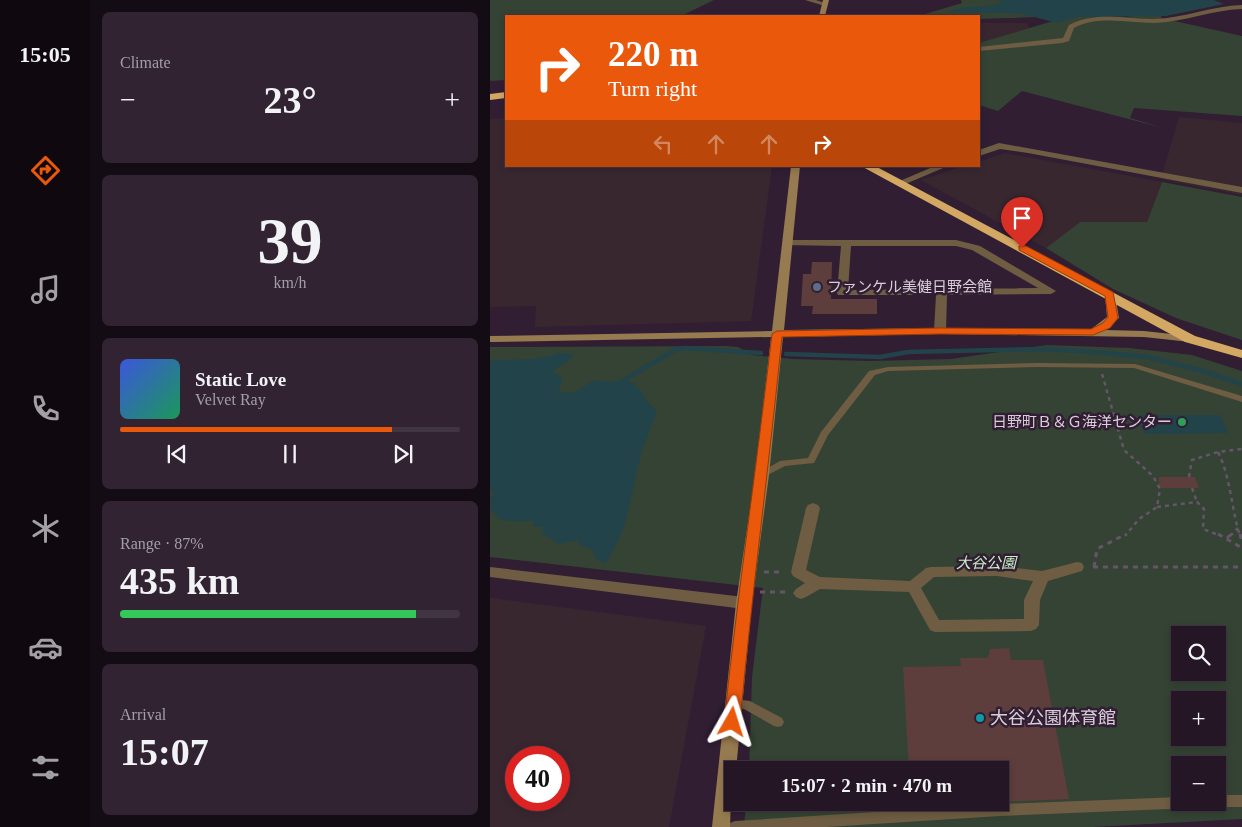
<!DOCTYPE html>
<meta charset="utf-8">
<style>
:root{--surface:#251626;--page:#312332;--text:#f1f3f6;--muted:#a39fa7;--line:#423543;--accent:#ea580c}
body{margin:0;font-family:"Times New Roman","Noto Sans JP",serif;background:var(--page);color:var(--text);height:100vh;display:flex;flex-direction:column;font-size:19px;white-space:nowrap}
*{box-sizing:border-box;margin:0}
p{font-size:16px;color:var(--muted)}
.icon{flex:none;width:28px;height:28px;fill:none;stroke:currentColor;stroke-width:2;stroke-linecap:round;stroke-linejoin:round}
.map{position:relative;flex:1;overflow:hidden}
.drawer{display:flex;flex-direction:column;gap:12px;padding:12px;background:#140c15;width:400px}
.drawer>*{flex:none}
.banner{position:absolute;left:15px;top:15px;width:475px;height:152px;border-radius:0px;box-shadow:0 2px 8px #0003,0 0 0 1px var(--line);background:#ea580c;color:#fff;overflow:hidden}
.fabs{position:absolute;left:681px;top:626px;display:grid;gap:10px}
.fabs a{display:grid;place-items:center;width:55px;height:55px;border-radius:0px;background:var(--surface);box-shadow:0 2px 8px #0003,0 0 0 1px var(--line);font-size:25px}
.speed{position:absolute;left:15px;top:746px;display:flex;gap:10px;font-size:25px;font-weight:700;text-align:center}
.speed>*{display:grid;place-content:center;width:65px;height:65px;border-radius:50%;background:var(--surface);box-shadow:0 2px 8px #0003,0 0 0 1px var(--line);line-height:1}
.speed .limit{border:8px solid #d22;background:#fff;color:#111}
.pin{position:absolute;display:grid;place-items:center;width:42px;height:42px;color:#fff;margin:-51px -21px;border-radius:50% 50% 50% 0;rotate:-45deg;box-shadow:0 0 5px #0007}
.pin .icon{rotate:45deg}
.me{position:absolute;width:55px;margin:-28px;rotate:6deg;stroke-linejoin:round;filter:drop-shadow(0 0 4px #0008)}
.turn{display:flex;align-items:center;gap:18px;height:105px;padding:0 20px;font-size:22px}
.turn .icon{width:65px;height:65px;stroke-width:2.5}
.turn b{display:block;font-size:35px;line-height:42px}
.lanes{display:flex;align-items:center;height:48px;padding:0 20px;background:#0003;justify-content:center;gap:25px;direction:ltr}
.lanes .off{opacity:.35}
.big{font-size:38px;font-weight:800;line-height:1.1}
.drawer .widget{flex:1;display:flex;flex-direction:column;justify-content:center;gap:8px;min-width:0;padding:0 18px;border-radius:8px;background:var(--page)}
.drawer .dial{align-items:center;gap:0}
.dial b{font-size:65px;line-height:1}
.song{display:flex;align-items:center;gap:15px}
.cover{width:60px;height:60px;border-radius:8px;background:linear-gradient(135deg,hsl(230 70% 55%),hsl(150 70% 35%))}
.played{height:5px;border-radius:2px;background:linear-gradient(90deg,var(--accent) 80%,var(--line) 80%)}
.keys{display:flex;justify-content:space-around;direction:ltr}
.heat{display:flex;justify-content:space-between;align-items:center;font-size:28px;direction:ltr}
.charge{height:8px;border-radius:4px;background:linear-gradient(90deg,#34c759 87%,var(--line) 0)}
.trip{position:absolute;left:234px;top:761px;width:285px;height:50px;border-radius:0px;background:var(--surface);box-shadow:0 2px 8px #0003,0 0 0 1px var(--line);font-weight:800;line-height:50px;text-align:center}
main{display:flex;flex:1;min-height:0}
.dock{display:flex;flex-direction:column;width:90px;justify-content:space-around;align-items:center;background:#0f090f;color:var(--muted)}
.dock .icon{width:35px;height:35px}
.dock .current{color:var(--accent)}
.dock b{font-size:22px;color:var(--text)}
.map>svg:first-child{display:block}
</style>
<main>
<nav class="dock">
<b>15:05</b>
<svg class="icon current" aria-label="directions" viewBox="0 0 24 24"><path d="M12 3l9 9-9 9-9-9zM9 14v-3h6M13 9l2 2-2 2"/></svg>
<svg class="icon" aria-label="music" viewBox="0 0 24 24"><path d="M9 18V5l10-2v13"/><circle cx="6" cy="18" r="3"/><circle cx="16" cy="16" r="3"/></svg>
<svg class="icon" aria-label="phone" viewBox="0 0 24 24"><path d="M5 4h4l2 5-3 2q2 4 5 5l2-3 5 2v4C11 20 4 13 5 4z"/></svg>
<svg class="icon" aria-label="climate" viewBox="0 0 24 24"><path d="M12 3v18M4 7l16 10M4 17L20 7"/></svg>
<svg class="icon" aria-label="car" viewBox="0 0 24 24"><path d="M5 17H2v-5l4-1 3-4h7l3 4 3 1v5h-3M9 17h6M6 11h13"/><circle cx="7" cy="17" r="2"/><circle cx="17" cy="17" r="2"/></svg>
<svg class="icon" aria-label="filters" viewBox="0 0 24 24"><path d="M4 7h16M4 17h16"/><circle cx="9" cy="7" r="2"/><circle cx="15" cy="17" r="2"/></svg>
</nav>
<section class="drawer">
<div class="widget"><p>Climate</p>
<div class="heat"><a>−</a><b class="big">23°</b><a>+</a></div>
</div>
<div class="widget dial"><b>39</b><p>km/h</p></div>
<div class="widget">
<div class="song"><i class="cover"></i><div><b>Static Love</b><p>Velvet Ray</p></div></div>
<div class="played"></div>
<div class="keys"><svg class="icon" aria-label="previous" viewBox="0 0 24 24"><path d="M18 5L8 12l10 7zM5 5v14"/></svg><svg class="icon" aria-label="pause" viewBox="0 0 24 24"><path d="M8 5v14M16 5v14"/></svg><svg class="icon" aria-label="next" viewBox="0 0 24 24"><path d="M6 5l10 7-10 7zM19 5v14"/></svg></div>
</div>
<div class="widget"><p>Range · 87%</p><b class="big">435 km</b><div class="charge"></div></div>
<div class="widget"><p>Arrival</p><b class="big">15:07</b></div>
</section>
<div class="map">
<svg width="752" height="827" viewBox="0 0 752 827">
<rect width="100%" height="100%" fill="#311e33"/>
<path fill="#392730" fill-rule="evenodd" d="M489 23H537L547 48 489 46Z
M689 117 752 123V195L671 179Z
M16 118V166H282L261 321 45 327 46 306 0 307V119Z
M515 153 672 182 657 222H590L556 248 431 180 474 166H489V162Z
M0 598 216 626 179 827H0ZM26 758H69V800H26Z"/>
<path fill="#344334" fill-rule="evenodd" d="M0 0H224L191 16H16V80L0 81Z
M471 0H527L547 17 489 19V16H442L435 14 472 3Z
M655 8 674 9 671 18 752 36V116L644 108 640 118 673 128 532 91 508 111 489 105V43L587 14 638 17Z
M672 182 752 197V340L686 318 623 289 556 248 590 222H657Z
M557 345 639 348 702 355 752 371V819L603 827H254L256 803 510 802V770H259L262 677 273 588 0 557V347L234 346 248 347 262 355 303 359 380 361 461 359ZM690 635H728V672H690ZM690 700H728V738H690ZM690 765H728V802H690Z"/>
<path fill="#22434a" d="M507 0H724L734 4 676 16 587 17 567 23 529 13 459 12C476 3 495 10 514 2Z
M69 353 83 354 80 360 64 370V373L71 376 72 381 68 392 84 393 104 380 121 382 136 379C155 389 152 399 167 411 161 428 153 445 149 462 140 500 138 531 115 564L104 557 103 550 89 545 87 540 69 544 52 533 53 527H45L42 520 35 522 13 520 2 512 0 498 4 495 0 489V361C24 358 46 362 69 353Z
M648 415H730L738 433 654 434Z"/>
<g fill="none" stroke-linecap="round" stroke-linejoin="round">
<path stroke="#22434a" stroke-width="4.5" d="M296 354 390 357 418 352 552 349 605 352 657 357 713 371 752 384
M132 381 185 350 195 348 271 353"/>
</g>
<path fill="#5e3e3c" d="M322 262H342L341 299H387V314H322L323 306H311L313 274H321Z
M669 477H705L709 488H669Z
M519 648 521 660H553L579 799 510 802V770H419L413 667 471 666 470 658H498L500 649Z"/>
<g fill="none" stroke-linecap="round" stroke-linejoin="round">
<path stroke="#665568" stroke-width="2.5" stroke-dasharray="4 4" stroke-linecap="butt" d="M612 374 634 450 663 476 670 489 667 507 649 519 635 536
M728 452C741 478 741 508 750 536
M699 477 702 460 728 452 752 449
M702 488 707 502
M667 507 707 502 714 509 713 529 731 536
M740 536 748 528"/>
<path stroke="#665568" stroke-width="3" stroke-dasharray="5 5" stroke-linecap="butt" d="M728 534 752 548
M750 534 752 542
M737 538 741 534
M603 567H752
M604 567 607 549 636 534
M274 572H294
M270 592H296"/>
<path fill="#6e5d42" fill-rule="evenodd" d="M547 363 645 364 752 396V402L644 368 547 367 398 371 385 375 338 435 324 463 295 466 272 478 267 475 269 473 290 461 318 458 331 432 379 371 398 367Z
M244 699 260 701 292 718 294 722 292 726 288 727 284 726 254 709 240 707 238 704 240 701Z
M728 795H752V807H728L724 805 722 802H728Z
M690 797V802H709L707 806 703 808 510 816 337 827H239L240 823 245 821 510 804Z"/>
<path fill="#6e5d42" fill-rule="evenodd" d="M315 0H326L338 4 335 6Z
M752 5V9C722 10 694 22 664 23 639 23 608 15 584 28L579 41 572 43 489 51V47L573 38 579 25C605 11 636 19 664 19 694 18 722 6 752 5Z
M509 143 752 187V193L538 153 510 149 489 156V150Z
M445 166H458L413 185 410 186 405 183Z
M297 240H466L490 246 566 291 561 294 457 295 456 331 450 334 444 331 446 295H348L347 293 351 246 293 245 292 243ZM361 246H466L482 250 548 288 358 290Z
M323 503 328 505 330 508 316 570 330 577 420 581 436 568 441 567 507 566 552 571 587 562 592 563 594 567 592 571 558 581 550 600 549 625 546 629 541 631 445 632 440 630 419 592 330 589 316 597 311 599 306 597 303 593 306 589 315 583 303 576 301 572 316 508 318 505ZM507 576 543 581 534 600V619L449 620 431 588 444 577Z
M0 567 254 597 259 599 262 603 259 607 254 609 0 577Z"/>
<path fill="#977b50" fill-rule="evenodd" d="M333 0H339L335 16H329Z
M301 166H310L294 330 450 328 600 330 617 317 615 295 620 292 625 295 629 318 615 330 654 331 700 336 706 339 700 342 654 337 450 334 293 337 279 475 262 603 246 770H242L240 827H222L246 603 265 475 281 337 0 342V336L282 331Z"/>
<path fill="#d3a863" fill-rule="evenodd" d="M16 92V98L0 100V94Z
M371 166H385L705 336 752 350V358L695 342Z"/>
</g>
<path fill="#ea580c" stroke="#983908" d="M529 246H536L623 292 628 318 620 328 603 335 450 334 292 337C279 465 262 593 250 722L247 726 242 728 236 726 234 722C248 592 267 463 282 334L287 331 450 328 601 329 613 323 618 317 615 296 529 250Z"/>
<circle fill="#5c6f8a" stroke="#311e33" stroke-width="2" cx="327" cy="287" r="5"/>
<circle fill="#2e9e5b" stroke="#311e33" stroke-width="2" cx="692" cy="422" r="5"/>
<circle fill="#0f9aa8" stroke="#311e33" stroke-width="2" cx="490" cy="718" r="5"/>
<g text-anchor="middle" stroke-width="5" stroke-linejoin="round" paint-order="stroke">
<g font-size="15" fill="#d9cdda" stroke="#311e33" text-anchor="start">
<text x="337" y="292">ファンケル美健日野会館</text>
<text x="682" y="427" text-anchor="end">日野町Ｂ＆Ｇ海洋センター</text>
</g>
<g font-size="15" font-style="italic" fill="#c7f0c6" stroke="#311e33">
<text x="496" y="568">大谷公園</text>
</g>
<g font-size="18" fill="#d9cdda" stroke="#311e33" text-anchor="start">
<text x="500" y="724">大谷公園体育館</text>
</g>
</g>
</svg>
<div class="fabs">
<a><svg class="icon" aria-label="search" viewBox="0 0 24 24"><circle cx="10" cy="10" r="6"/><path d="M15 15l6 6"/></svg></a>
<a>+</a>
<a>−</a>
</div>
<div class="speed"><div class="limit">40</div></div>
<div class="pin" style="left:532px;top:248px;background:#d93025"><svg class="icon" aria-label="arrive" viewBox="0 0 24 24"><path d="M6 21V4h12l-3 4 3 4H6"/></svg></div>
<svg class="me" style="left:242px;top:722px" viewBox="-20 -20 40 40"><path d="M0-17L14 15 0 8-14 15z" fill="#ea580c" stroke="#fff" stroke-width="4"/></svg>
<div class="trip">15:07 · 2 min · 470 m</div>
<div class="banner">
<div class="turn"><svg class="icon" aria-label="right" viewBox="0 0 24 24"><path d="M7 20v-9h11M14 6l5 5-5 5"/></svg><div><b>220 m</b>Turn right</div></div>
<div class="lanes"><svg class="icon off" aria-label="left" viewBox="0 0 24 24"><path d="M17 20v-9H6M10 6l-5 5 5 5"/></svg><svg class="icon off" aria-label="ahead" viewBox="0 0 24 24"><path d="M12 20V5M6 11l6-6 6 6"/></svg><svg class="icon off" aria-label="ahead" viewBox="0 0 24 24"><path d="M12 20V5M6 11l6-6 6 6"/></svg><svg class="icon" aria-label="right" viewBox="0 0 24 24"><path d="M7 20v-9h11M14 6l5 5-5 5"/></svg></div>
</div>
</div>
</main>
